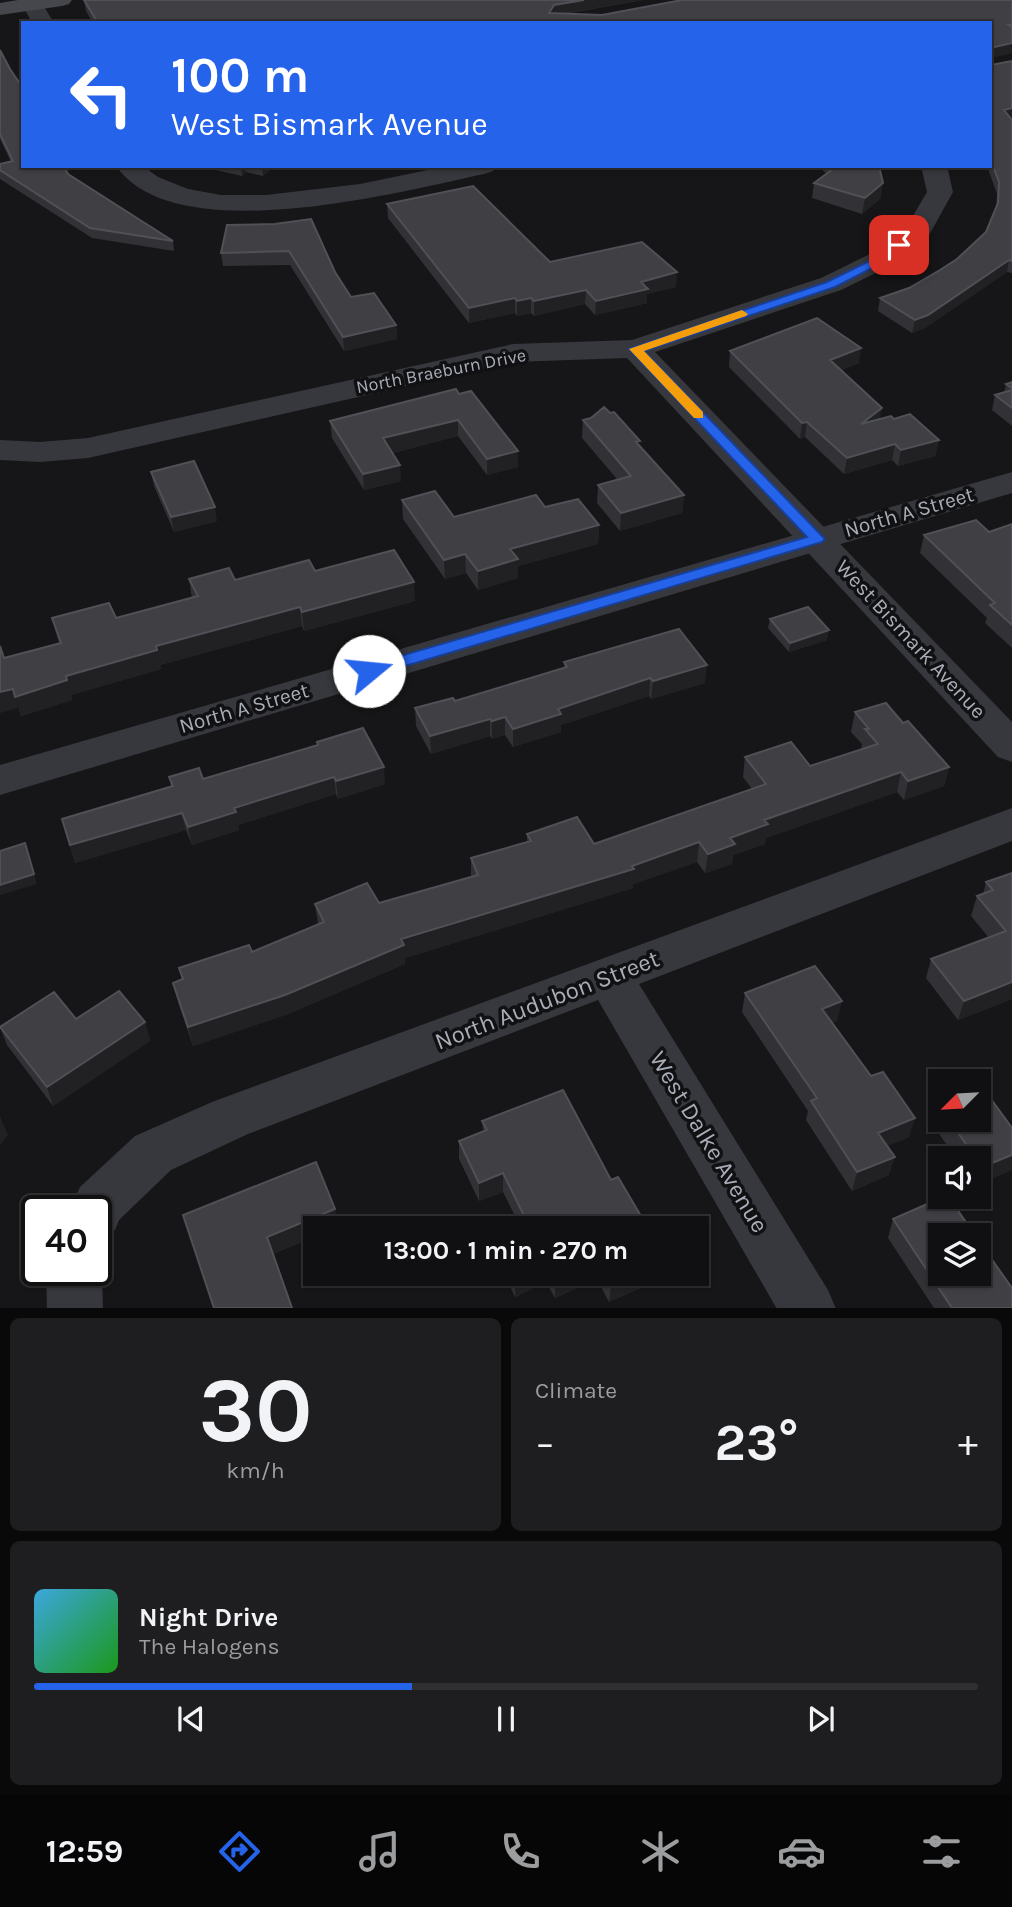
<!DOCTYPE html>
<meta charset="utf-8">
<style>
:root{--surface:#101012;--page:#1e1e20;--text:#f1f3f6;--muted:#9c9d9f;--line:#303032;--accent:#2563eb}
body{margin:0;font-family:Karla,sans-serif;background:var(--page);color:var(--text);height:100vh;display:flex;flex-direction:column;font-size:26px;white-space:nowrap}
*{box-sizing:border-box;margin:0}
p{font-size:23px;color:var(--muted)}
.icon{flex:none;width:38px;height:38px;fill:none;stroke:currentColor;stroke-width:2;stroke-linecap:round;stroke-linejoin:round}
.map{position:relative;height:1308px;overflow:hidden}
.drawer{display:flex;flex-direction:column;gap:10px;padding:10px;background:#09090a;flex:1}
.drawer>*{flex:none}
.guide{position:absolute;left:21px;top:21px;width:971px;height:147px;border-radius:0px;box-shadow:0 2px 5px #0004,0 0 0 2px var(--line);background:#2563eb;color:#fff;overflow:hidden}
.needle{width:46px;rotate:246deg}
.controls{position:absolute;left:928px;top:1069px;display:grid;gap:14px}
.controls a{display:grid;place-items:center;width:63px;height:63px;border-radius:0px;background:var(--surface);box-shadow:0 2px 5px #0004,0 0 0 2px var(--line);font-size:35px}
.speed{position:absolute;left:21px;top:1195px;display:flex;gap:14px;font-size:35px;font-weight:700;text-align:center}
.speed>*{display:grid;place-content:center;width:91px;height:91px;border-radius:50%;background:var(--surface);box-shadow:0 2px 5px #0004,0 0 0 2px var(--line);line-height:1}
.speed .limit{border:4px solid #111;border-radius:10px;background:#fff;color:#111}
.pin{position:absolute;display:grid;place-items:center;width:60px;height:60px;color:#fff;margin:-30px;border-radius:14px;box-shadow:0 4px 10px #0006}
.me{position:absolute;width:77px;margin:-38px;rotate:73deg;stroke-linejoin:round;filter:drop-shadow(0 0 5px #0008)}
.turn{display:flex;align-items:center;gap:24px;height:147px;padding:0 35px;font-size:32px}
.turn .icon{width:91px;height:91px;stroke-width:2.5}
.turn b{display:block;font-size:49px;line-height:60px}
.big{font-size:52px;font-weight:700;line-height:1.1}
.drawer .widget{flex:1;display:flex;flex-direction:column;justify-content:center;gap:10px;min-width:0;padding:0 24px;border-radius:10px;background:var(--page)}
.drawer .dial{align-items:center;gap:0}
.dial b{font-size:91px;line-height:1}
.song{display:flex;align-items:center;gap:21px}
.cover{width:84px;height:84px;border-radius:10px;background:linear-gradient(135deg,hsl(200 70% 55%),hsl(120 70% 35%))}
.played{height:7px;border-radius:4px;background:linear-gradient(90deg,var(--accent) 40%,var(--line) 40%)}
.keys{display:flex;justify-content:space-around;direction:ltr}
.heat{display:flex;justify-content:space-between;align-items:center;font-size:38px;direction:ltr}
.drawer .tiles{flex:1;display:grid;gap:10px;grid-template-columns:1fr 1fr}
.widget:last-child{grid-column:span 2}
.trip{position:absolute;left:303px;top:1216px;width:406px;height:70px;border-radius:0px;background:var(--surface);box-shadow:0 2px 5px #0004,0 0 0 2px var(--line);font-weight:700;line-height:70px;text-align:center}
.tab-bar{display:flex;height:112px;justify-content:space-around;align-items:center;background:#060607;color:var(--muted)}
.tab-bar .icon{width:49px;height:49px}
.tab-bar .current{color:var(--accent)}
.tab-bar b{font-size:32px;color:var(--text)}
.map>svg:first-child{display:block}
</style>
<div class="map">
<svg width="1012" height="1309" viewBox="0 0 1012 1309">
<rect width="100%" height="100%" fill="#161618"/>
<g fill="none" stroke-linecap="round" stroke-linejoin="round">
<path fill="#37383d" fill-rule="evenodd" d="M20 0H40L54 23H32Z
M116 166H143L158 177 188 189 221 195H266L360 184 447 166H497L493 171 484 174C400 192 175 251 116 166Z
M921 166H947L953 192 928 237 890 266 841 290 655 352 1012 722V762L998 757 627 358 513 362 88 458 40 462 0 460V440L40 442 88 438 513 344 632 340 821 278 870 254 907 226 927 192Z
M1012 808V841L639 984 828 1290 836 1309H777L598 1000 248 1134 171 1170 119 1220 115 1230 96 1237V1211H70L80 1187 135 1136 212 1102Z
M96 1258 102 1270 103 1309H47L46 1270H96Z"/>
<path fill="#37383d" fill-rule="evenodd" d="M1012 472V493L0 795V765Z"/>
<path fill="#45474d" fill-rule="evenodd" d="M18 0H72L69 4 62 6 0 15V3Z"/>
</g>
<path fill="#323236" d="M84 0H643L564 14 602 15 1012 0V53L990 58V23H93L86 11Z
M0 50 68 174 173 241 174 251 92 238 0 179V164L11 162 0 139Z
M1012 61V118H1011L1012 120V273L1007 272 925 328 912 333 878 311 880 298 909 288 940 270 957 259 986 232 996 208 997 194 987 166H990V62L991 65Z
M198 166H275L263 176 246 172 242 176Z
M817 166H879L881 198 862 214 812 198 814 183 827 174Z
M387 204 550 262 676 287 647 294V303L595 315 585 304 534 316 531 313 517 316 515 313 469 323 388 218Z
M227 225 335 272 351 297 396 325 397 339 344 351 290 265 223 266 221 253Z
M730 351 859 363 841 370 880 418 894 419 939 440 935 456 898 466 892 460 844 474 805 437 800 439 729 367Z
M1012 382V426L992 410 995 395 1004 392 1006 384Z
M456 389 518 467 487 475 458 436 393 453 401 481 364 490 332 438 330 421Z
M583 420 640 446 684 495 682 513 620 531 597 503 598 485 617 479 582 438Z
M151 472 217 521 174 532 154 486Z
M402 500 454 517 545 507 599 525 598 544 518 566V578L478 590 466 573 445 579 403 519Z
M1012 524V648L985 623 987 618 920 553 924 535 989 532Z
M315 571 415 601 304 631 302 626 160 665 161 669 71 695 72 700 21 716 4 658 59 643 52 618H116L192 598 189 579 235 580Z
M770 619 827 640 789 652 768 628Z
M564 662 705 683 651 699 649 696 561 725V732L513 747 505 735 492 739 490 736 431 754 416 726 415 708 455 701 564 668Z
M855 712 903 723 949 767 944 786 904 800 897 792 766 838 765 844 733 855 732 864 705 873 697 862 633 884V888L405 958V964L288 1014 193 1046 178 1002 173 983 182 980 179 968 252 952 318 924 315 904 379 903 471 877V858L527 842V834L594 844 752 789 743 777 745 757 810 766 861 749 862 744 851 732Z
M317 742 385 784 338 799 336 794 238 825 239 830 192 845 186 830 75 863 62 819 171 787 169 777 203 779 317 745Z
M1012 873V999L958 1020 926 978 931 959 989 938 971 916 977 896 983 894 986 882Z
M745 993 837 1021 832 1023 909 1137 887 1146 889 1175 852 1191 806 1120 808 1111 742 1012Z
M145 1022 150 1041 53 1106 7 1045 0 1027Z
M940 1114V1120H978L1012 1128V1170L978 1184V1158H956L935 1128Z
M482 1121 611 1180 648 1228H521L503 1192 479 1201 459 1159V1141L483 1131Z
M335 1209 337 1227 273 1254 292 1308H213L183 1215Z
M893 1219 1012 1308H934L888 1238Z
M504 1274H663V1278L609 1302 597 1279 555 1298 546 1282 515 1297Z"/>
<path fill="#212124" d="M584 0H643L554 15 549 13 554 5Z
M1012 43V53L990 58V48Z
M1012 108V118L1002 121 1004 110Z
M241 166H245L246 172 242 176Z
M262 166H275L263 176Z
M883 183 881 198 862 214 865 198Z
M1009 260 1007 272 925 328 912 333 915 320Z
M677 272 676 287 647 294V303L595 315 596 301 641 282Z
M586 290 585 304 534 316V301Z
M515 298V313L469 323V308Z
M531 298V313L517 316V301Z
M396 325 397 339 344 351 343 337Z
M861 348 859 363 827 375 830 360Z
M882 408 879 424H861Z
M458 420V436L384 455 383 438Z
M807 422 805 437 800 439 802 423Z
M939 440 935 456 898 466 901 450Z
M895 444 892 460 844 474 847 458Z
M518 451V467L487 475V459Z
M400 465 401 481 364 490 363 474Z
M684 495 682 513 620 531 621 513Z
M215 507 217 521 174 532 171 517Z
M599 525 598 544 518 566V578L478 590V571L510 549Z
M465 554 466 573 445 579 444 560Z
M414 582 415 601 304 631 302 612Z
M300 607 302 626 160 665 161 669 71 695 72 700 21 716 15 697 66 676 156 646Z
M829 630 827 640 789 652 790 643Z
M707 665 705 683 651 699 653 681Z
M650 678 649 696 561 725V732L513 747V729L558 709Z
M13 689 18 708 0 713V692Z
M505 717V735L492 739V721Z
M490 719V736L431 754 430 736Z
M384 767 385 784 338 799 336 781Z
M949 767 944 786 904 800 908 781Z
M901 772 897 792 766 838 765 844 733 855 732 864 705 873 708 854 730 838 764 820Z
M334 777 336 794 238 825 239 830 192 845 188 827 234 808Z
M182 813 186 830 75 863 70 845Z
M699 842 697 862 633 884V888L405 958V964L288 1014 193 1046 188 1027 401 939 632 866Z
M28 853 37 884 0 895V885Z
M1012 982V999L958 1020 964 1001Z
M842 1001 837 1021 818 1028 822 1009Z
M145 1022 150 1041 53 1106 47 1087Z
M0 1116 8 1135 0 1145Z
M915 1118 909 1137 873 1152 878 1133Z
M1012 1155V1170L978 1184V1178L982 1167Z
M895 1157 889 1175 852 1191 857 1172Z
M503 1173V1192L479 1201V1183Z
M335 1209 337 1227 335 1228H315V1237L270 1255 267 1237Z
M526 1274H547L546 1282 515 1297V1279Z
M568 1274H597V1279L555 1298V1280Z
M633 1274H663V1278L609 1302 611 1284Z"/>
<path fill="#3f3f44" stroke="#4f5156" stroke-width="2" d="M84 0H584L554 5 549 13 602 15 682 0H1012V25H1009L1012 27V43L990 48V23H98Z
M0 50 10 69 23 88V166H64L68 174 173 241 90 228 0 170V164L13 161 0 134Z
M1012 61V108L1004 110 1012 120V261L1009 260 928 315 915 320 880 298 909 288 940 270 957 259 986 232 998 203 999 182 990 158V62L991 65Z
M837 166H879L883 183 865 198 814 183Z
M473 186 550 262 642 242 677 272 641 282 648 289 596 301 586 290 534 301 531 298 517 301 515 298 469 308 387 204Z
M311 219 335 272 351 297 374 293 396 325 343 337 289 251 221 253 227 225 275 224Z
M817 318 861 348 830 360 882 408 861 424 891 416 894 419 910 414 939 440 901 450 895 444 847 458 807 422 802 423 730 351Z
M1012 382V388L1006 384Z
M456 389 459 394 471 391 518 451 487 459 458 420 383 438 400 465 363 474 330 421Z
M1012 390V408L995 395Z
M604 407 610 413 614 412 640 441 636 442 684 495 621 513 598 485 631 476 583 420 591 418Z
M194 461 215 507 171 517 151 472Z
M435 491 454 517 536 495 545 507 578 499 599 525 510 549 518 559 478 571 465 554 444 560 402 500Z
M976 520 989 532 1012 524V625L990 605 995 603 924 535Z
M394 550 414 582 302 612 300 607 156 646 157 650 66 676 67 680 15 697 13 689 0 692V646L4 658 61 643 52 618 109 603 116 618 198 596 189 579 229 568 235 580 309 560 315 571Z
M808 607 829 630 790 643 770 619Z
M679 629 707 665 653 681 650 678 558 709 561 714 513 729 505 717 492 721 490 719 430 736 415 708 453 698 455 701 567 667 564 662Z
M886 703 903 723 908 721 949 767 908 781 901 772 764 820 768 824 730 838 735 844 708 854 699 842 632 866 634 869 401 939 404 945 285 995 188 1027 173 983 183 979 179 968 249 945 252 952 324 922 315 904 367 883 379 903 478 875 471 858 531 841 527 834 577 817 594 844 766 784 745 757 791 742 810 766 878 744 865 729H869L855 712Z
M363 728 384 767 336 781 334 777 234 808 236 812 188 827 182 813 70 845 62 819 173 786 169 777 199 768 203 779 318 745 317 742Z
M25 843 34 874 0 885V851Z
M1012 873V982L964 1001 931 959 1006 931 977 896 993 890 986 882Z
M815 966 842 1001 822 1009 871 1076 883 1072 915 1118 878 1133 895 1157 857 1172 811 1101 817 1098 745 993Z
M119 991 145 1022 47 1087 0 1027 54 992 76 1019Z
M563 1090 611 1180 618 1177 648 1228H530L503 1173 479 1183 459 1141 487 1130 482 1121Z
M986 1092 1012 1128V1155L982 1167 978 1161V1158H976L949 1120H978V1094Z
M316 1162 335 1209 267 1237 292 1308H214L183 1215Z
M943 1197H949L975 1236H940V1274H978V1240L1012 1288V1308H952L893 1219Z
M512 1274H526L515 1279Z
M552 1274H568L555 1280Z
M605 1274H633L611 1284Z"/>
<path fill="#2563eb" stroke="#184099" stroke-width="2" d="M895 243 905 245 884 262 835 287 644 351 822 536 825 539 822 542 375 675H363L361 671 363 667 807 537 629 349 827 282 876 258Z"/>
<path fill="#f59e0b" d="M742 310 748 314 746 316 644 351 703 412V418H694L629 349Z"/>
<g text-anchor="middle" stroke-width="7" stroke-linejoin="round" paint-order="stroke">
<g font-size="18" fill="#a8adb8" stroke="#111113">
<text transform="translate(441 371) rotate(-11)" y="6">North Braeburn Drive</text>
</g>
<g font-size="21" fill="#a8adb8" stroke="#111113">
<text transform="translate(909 512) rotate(-16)" y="7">North A Street</text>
<text transform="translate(911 639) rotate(47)" y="7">West Bismark Avenue</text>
<text transform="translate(244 708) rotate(-16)" y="7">North A Street</text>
</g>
<g font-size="24" fill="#a8adb8" stroke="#111113">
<text transform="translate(547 1000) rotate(-21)" y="8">North Audubon Street</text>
<text transform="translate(709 1142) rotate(59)" y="8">West Dalke Avenue</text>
</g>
</g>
</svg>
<div class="controls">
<a><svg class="needle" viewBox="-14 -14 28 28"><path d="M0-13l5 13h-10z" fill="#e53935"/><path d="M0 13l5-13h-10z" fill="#9c9d9f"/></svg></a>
<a><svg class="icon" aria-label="sound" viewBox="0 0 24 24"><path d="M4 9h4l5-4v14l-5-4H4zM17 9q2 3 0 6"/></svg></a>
<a><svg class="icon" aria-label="layers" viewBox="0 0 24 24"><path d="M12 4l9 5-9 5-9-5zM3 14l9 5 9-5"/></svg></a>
</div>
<div class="speed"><div class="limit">40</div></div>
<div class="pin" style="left:899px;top:245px;background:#d93025"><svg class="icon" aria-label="arrive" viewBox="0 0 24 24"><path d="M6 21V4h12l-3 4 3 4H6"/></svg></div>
<svg class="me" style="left:369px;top:671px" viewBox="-20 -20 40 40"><circle r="19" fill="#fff"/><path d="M0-13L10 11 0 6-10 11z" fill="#2563eb"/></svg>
<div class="trip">13:00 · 1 min · 270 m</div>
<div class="guide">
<div class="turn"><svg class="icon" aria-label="left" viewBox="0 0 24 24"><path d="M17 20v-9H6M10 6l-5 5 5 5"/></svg><div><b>100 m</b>West Bismark Avenue</div></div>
</div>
</div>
<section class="drawer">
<div class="tiles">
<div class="widget dial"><b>30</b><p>km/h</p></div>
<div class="widget"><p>Climate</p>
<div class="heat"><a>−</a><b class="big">23°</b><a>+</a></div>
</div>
<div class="widget">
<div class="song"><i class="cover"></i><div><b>Night Drive</b><p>The Halogens</p></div></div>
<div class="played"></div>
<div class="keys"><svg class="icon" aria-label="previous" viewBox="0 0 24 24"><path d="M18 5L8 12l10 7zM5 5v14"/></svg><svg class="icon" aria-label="pause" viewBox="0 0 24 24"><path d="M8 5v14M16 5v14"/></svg><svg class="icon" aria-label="next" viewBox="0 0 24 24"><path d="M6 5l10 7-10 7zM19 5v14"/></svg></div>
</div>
</div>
</section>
<nav class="tab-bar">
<b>12:59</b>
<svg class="icon current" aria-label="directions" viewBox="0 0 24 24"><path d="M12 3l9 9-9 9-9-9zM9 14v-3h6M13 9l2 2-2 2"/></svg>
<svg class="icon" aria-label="music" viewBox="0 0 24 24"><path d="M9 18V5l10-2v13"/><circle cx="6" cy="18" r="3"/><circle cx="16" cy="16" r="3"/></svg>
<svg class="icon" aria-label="phone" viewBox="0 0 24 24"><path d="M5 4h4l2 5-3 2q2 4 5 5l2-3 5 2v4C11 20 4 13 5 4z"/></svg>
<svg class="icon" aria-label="climate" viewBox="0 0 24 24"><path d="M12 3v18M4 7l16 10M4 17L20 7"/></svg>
<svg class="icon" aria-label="car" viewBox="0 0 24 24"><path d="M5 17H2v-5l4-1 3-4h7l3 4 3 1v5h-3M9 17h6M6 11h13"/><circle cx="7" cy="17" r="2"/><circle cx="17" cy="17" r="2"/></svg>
<svg class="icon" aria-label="filters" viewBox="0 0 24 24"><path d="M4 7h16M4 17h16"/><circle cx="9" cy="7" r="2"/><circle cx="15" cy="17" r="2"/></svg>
</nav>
